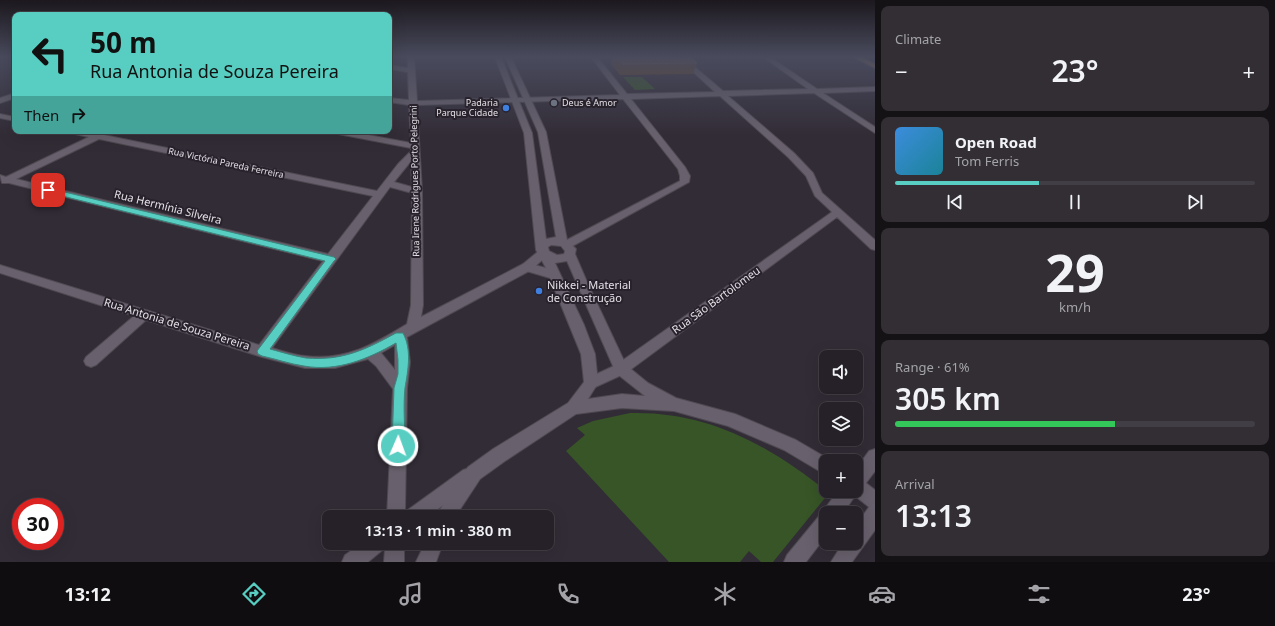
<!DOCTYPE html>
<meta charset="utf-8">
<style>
:root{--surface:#262128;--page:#322e34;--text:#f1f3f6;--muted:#a4a3a8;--line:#423e45;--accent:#57cec1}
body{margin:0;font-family:"Noto Sans",sans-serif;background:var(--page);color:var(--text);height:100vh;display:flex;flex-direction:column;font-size:15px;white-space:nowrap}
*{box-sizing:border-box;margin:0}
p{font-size:13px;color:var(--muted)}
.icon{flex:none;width:22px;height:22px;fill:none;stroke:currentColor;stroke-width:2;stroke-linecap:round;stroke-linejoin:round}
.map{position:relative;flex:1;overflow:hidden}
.drawer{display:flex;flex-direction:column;gap:6px;padding:6px;background:#151216;width:400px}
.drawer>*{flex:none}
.banner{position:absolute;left:12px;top:12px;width:380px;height:122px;border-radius:8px;box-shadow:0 4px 16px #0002,0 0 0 1px var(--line);background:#57cec1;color:#111;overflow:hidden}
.controls{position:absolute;left:819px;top:350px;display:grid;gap:8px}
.controls a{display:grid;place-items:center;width:44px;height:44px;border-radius:8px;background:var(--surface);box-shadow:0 4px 16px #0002,0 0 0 1px var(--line);font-size:20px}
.speed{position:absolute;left:12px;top:498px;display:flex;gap:8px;font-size:20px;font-weight:700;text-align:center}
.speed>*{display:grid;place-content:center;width:52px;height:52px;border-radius:50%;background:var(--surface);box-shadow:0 4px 16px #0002,0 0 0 1px var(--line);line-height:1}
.speed .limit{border:6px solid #d22;background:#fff;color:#111}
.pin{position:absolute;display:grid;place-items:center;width:34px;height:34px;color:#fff;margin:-17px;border-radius:8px;box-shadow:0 2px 6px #0006}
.me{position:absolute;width:44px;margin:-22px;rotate:2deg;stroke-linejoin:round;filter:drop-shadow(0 0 3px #0008)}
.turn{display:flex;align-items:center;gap:14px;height:84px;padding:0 12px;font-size:18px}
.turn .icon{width:52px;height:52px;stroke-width:2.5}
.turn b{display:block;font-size:28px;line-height:34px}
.then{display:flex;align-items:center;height:38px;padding:0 12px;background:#0003;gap:8px;font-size:15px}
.big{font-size:30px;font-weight:600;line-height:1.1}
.drawer .widget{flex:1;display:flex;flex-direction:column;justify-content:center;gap:6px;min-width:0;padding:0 14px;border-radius:8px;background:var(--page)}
.drawer .dial{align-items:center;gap:0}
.dial b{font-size:52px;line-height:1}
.song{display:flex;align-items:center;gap:12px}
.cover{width:48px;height:48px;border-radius:6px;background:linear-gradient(135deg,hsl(210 70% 55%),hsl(190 70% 35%))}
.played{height:4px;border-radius:2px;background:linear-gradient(90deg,var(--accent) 40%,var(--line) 40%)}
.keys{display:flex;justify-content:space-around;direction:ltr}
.heat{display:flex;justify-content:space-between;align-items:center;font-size:22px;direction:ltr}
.charge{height:6px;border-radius:3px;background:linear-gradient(90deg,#34c759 61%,var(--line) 0)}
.trip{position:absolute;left:322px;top:510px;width:232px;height:40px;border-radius:8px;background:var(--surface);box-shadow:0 4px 16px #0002,0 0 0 1px var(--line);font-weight:600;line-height:40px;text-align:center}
.tab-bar{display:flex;height:64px;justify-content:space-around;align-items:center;background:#0f0d10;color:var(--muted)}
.tab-bar .icon{width:28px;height:28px}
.tab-bar .active{color:var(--accent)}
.tab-bar b{font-size:18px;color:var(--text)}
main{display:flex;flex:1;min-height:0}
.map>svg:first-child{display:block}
</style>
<main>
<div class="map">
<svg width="875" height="562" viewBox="0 0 875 562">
<rect width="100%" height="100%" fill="#322c36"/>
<path fill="#375527" d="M623 77H642L655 89 635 90Z
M630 413C708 411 769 445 829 493L773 562H761L749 551 740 562H669L566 451 585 435 577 428 593 421Z"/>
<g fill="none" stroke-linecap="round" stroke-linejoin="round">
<g stroke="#4f4952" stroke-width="2">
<path id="street" d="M408 57H414L417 101 620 95 591 57H597L627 94 715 92 677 57H683L723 91 808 89 763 57H770L817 89 875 87V91L823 93 875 127V133L814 93 728 96 794 153 813 173 822 193 875 240V250L871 249 837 217 626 373 591 389 586 387 584 383 586 379 616 365 832 212 815 196 806 176 788 157 720 96 631 99 685 167 690 176 689 182 567 249 563 248 561 245 563 242 680 181V176L678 169 623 99 417 105 422 191 423 305 421 317 523 264 540 250H548L550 253 531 270 407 337 410 362 407 388 405 512 463 470 469 468 475 470 477 476 475 482 427 517H387L393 389 376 366 368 359 335 368H305L262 357 146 320 96 365 91 367 86 365 84 361 86 357 134 316 0 273V265L259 345 323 261 9 183H2L0 175 6 177 89 137 70 133 69 131C77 131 94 134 100 133L104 135 377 191 398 164 411 151V148L333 133 329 131H347L411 143 409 105 389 102V98L409 100 408 72 389 69V65L408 68ZM99 139 373 196 328 254 16 179ZM411 161 412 187 394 182ZM390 187 412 193 411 305 407 324C374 344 346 361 305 356 294 355 283 351 272 348ZM395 345V370L381 353Z
M15 93V98L0 103V98Z
M0 114 15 117V121L0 118Z
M362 543H404V562H384L385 548 368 562H342L345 555Z"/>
</g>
<g stroke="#4f4952" stroke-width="2">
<path id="secondary" d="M495 57H501L532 133 546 239 556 237 538 132 505 57H511L546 132 567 240 576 249 575 254 587 282 626 365 648 383 676 398 735 414 796 440 832 461H826V475L784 450 728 426 674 411 622 408 576 414 505 461 480 479 455 517H436L439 511 468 467 493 449 568 403 584 382 581 354 550 278 523 270 521 267 523 264 527 263 546 268 536 250 524 133ZM551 245 561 246 565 251 564 254 557 255 549 251 548 247ZM567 261 616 373 645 396 622 394 588 399 598 383 595 354 584 325 555 263Z
M875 449V471L866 483 875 490V530L852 562H831L843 543H856V525L869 507 855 496 843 513H826V536L806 562H784L787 555 820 515 823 513 826 507 838 491H856V469L869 451Z
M425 543H443L436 562H416Z"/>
</g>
<g stroke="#4f4952" stroke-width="2">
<path id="primary" d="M853 57H861L875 64V68Z"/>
</g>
<use href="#street" fill="#68616d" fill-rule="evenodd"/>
<use href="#secondary" fill="#68616d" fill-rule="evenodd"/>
<use href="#primary" fill="#a8784e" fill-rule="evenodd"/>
</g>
<path fill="#694321" d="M613 57H690L697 63 693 74 620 75 611 64Z"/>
<path fill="#765436" stroke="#886a52" d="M616 57H690L697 63 623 64Z"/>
<linearGradient id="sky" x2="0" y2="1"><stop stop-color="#1c181e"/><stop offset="0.42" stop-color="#494b5d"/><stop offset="1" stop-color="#494b5d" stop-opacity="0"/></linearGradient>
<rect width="875" height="135" fill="url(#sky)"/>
<path fill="#57cec1" stroke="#39867d" d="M48 188 334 257 336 259 334 261 270 349C281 352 294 356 306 358 342 361 365 350 396 333H403C412 350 408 370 405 388 403 407 405 427 405 446L403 450 398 452 394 450 392 446 394 388 398 374V360L396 343C368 359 337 372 304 366 290 364 276 359 262 356L258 354 257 351 325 261 46 192V189Z"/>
<circle fill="#6b7280" stroke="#28222c" stroke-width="1.5" cx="554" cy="103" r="4"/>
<g fill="#3f7fe0" stroke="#28222c" stroke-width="1.5">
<circle cx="506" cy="108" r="4"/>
<circle cx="539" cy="291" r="4"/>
</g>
<g text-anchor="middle" stroke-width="4" stroke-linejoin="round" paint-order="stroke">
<g font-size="9" fill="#e4e0e7" stroke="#28222c" text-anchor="end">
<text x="498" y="106">Padaria<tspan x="498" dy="10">Parque Cidade</tspan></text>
<text x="562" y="106" text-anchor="start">Deus é Amor</text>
</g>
<g font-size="9" fill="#e4e0e7" stroke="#28222c">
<text transform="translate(226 163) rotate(12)" y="3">Rua Victória Pareda Ferreira</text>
<text transform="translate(415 181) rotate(-91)" y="3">Rua Irene Rodrigues Porto Pelegrini</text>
</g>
<g font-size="11" fill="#e4e0e7" stroke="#28222c">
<text transform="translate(168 207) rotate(14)" y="4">Rua Hermínia Silveira</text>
<text transform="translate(716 300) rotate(-36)" y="4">Rua São Bartolomeu</text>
<text transform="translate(177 324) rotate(17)" y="4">Rua Antonia de Souza Pereira</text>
</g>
<g font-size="11" fill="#e4e0e7" stroke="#28222c" text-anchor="start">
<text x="547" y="289">Nikkei - Material<tspan x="547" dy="13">de Construção</tspan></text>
</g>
</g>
</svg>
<div class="controls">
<a><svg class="icon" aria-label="sound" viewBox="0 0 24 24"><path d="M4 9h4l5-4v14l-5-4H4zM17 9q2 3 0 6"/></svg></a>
<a><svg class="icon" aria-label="layers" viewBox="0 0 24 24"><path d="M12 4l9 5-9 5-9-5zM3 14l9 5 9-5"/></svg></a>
<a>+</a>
<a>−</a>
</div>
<div class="speed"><div class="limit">30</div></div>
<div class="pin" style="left:48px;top:190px;background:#d93025"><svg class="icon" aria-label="arrive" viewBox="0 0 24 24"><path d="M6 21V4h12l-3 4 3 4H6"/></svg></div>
<svg class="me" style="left:398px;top:446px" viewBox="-20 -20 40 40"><circle r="17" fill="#57cec1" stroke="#fff" stroke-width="3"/><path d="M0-11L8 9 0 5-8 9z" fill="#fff"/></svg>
<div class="trip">13:13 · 1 min · 380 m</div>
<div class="banner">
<div class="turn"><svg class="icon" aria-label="left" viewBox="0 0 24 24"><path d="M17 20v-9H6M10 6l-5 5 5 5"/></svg><div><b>50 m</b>Rua Antonia de Souza Pereira</div></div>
<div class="then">Then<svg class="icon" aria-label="right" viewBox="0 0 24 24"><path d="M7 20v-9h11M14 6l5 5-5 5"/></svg></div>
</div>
</div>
<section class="drawer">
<div class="widget"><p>Climate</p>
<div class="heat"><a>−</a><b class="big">23°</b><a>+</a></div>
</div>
<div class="widget">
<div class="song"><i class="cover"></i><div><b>Open Road</b><p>Tom Ferris</p></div></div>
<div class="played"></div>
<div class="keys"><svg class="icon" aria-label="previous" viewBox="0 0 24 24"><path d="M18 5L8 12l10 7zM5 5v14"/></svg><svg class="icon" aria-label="pause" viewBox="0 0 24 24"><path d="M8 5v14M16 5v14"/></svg><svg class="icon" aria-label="next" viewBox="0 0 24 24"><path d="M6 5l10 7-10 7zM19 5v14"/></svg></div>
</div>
<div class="widget dial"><b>29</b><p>km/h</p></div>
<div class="widget"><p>Range · 61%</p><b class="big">305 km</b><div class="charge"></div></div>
<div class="widget"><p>Arrival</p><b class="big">13:13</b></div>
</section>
</main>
<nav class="tab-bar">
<b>13:12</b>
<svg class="icon active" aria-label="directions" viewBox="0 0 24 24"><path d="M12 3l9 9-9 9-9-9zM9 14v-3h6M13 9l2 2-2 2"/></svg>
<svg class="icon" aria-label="music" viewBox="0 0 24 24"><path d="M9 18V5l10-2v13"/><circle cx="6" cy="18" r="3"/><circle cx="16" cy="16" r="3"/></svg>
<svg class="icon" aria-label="phone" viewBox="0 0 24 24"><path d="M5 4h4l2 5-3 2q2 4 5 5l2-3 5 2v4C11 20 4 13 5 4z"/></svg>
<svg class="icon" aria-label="climate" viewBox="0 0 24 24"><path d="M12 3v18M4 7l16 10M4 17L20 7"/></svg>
<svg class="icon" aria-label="car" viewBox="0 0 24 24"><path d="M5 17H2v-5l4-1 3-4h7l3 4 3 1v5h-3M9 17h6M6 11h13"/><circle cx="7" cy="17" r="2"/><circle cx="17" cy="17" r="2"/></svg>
<svg class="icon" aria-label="filters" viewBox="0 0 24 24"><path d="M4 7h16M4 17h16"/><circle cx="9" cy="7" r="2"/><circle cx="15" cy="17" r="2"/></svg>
<b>23°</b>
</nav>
